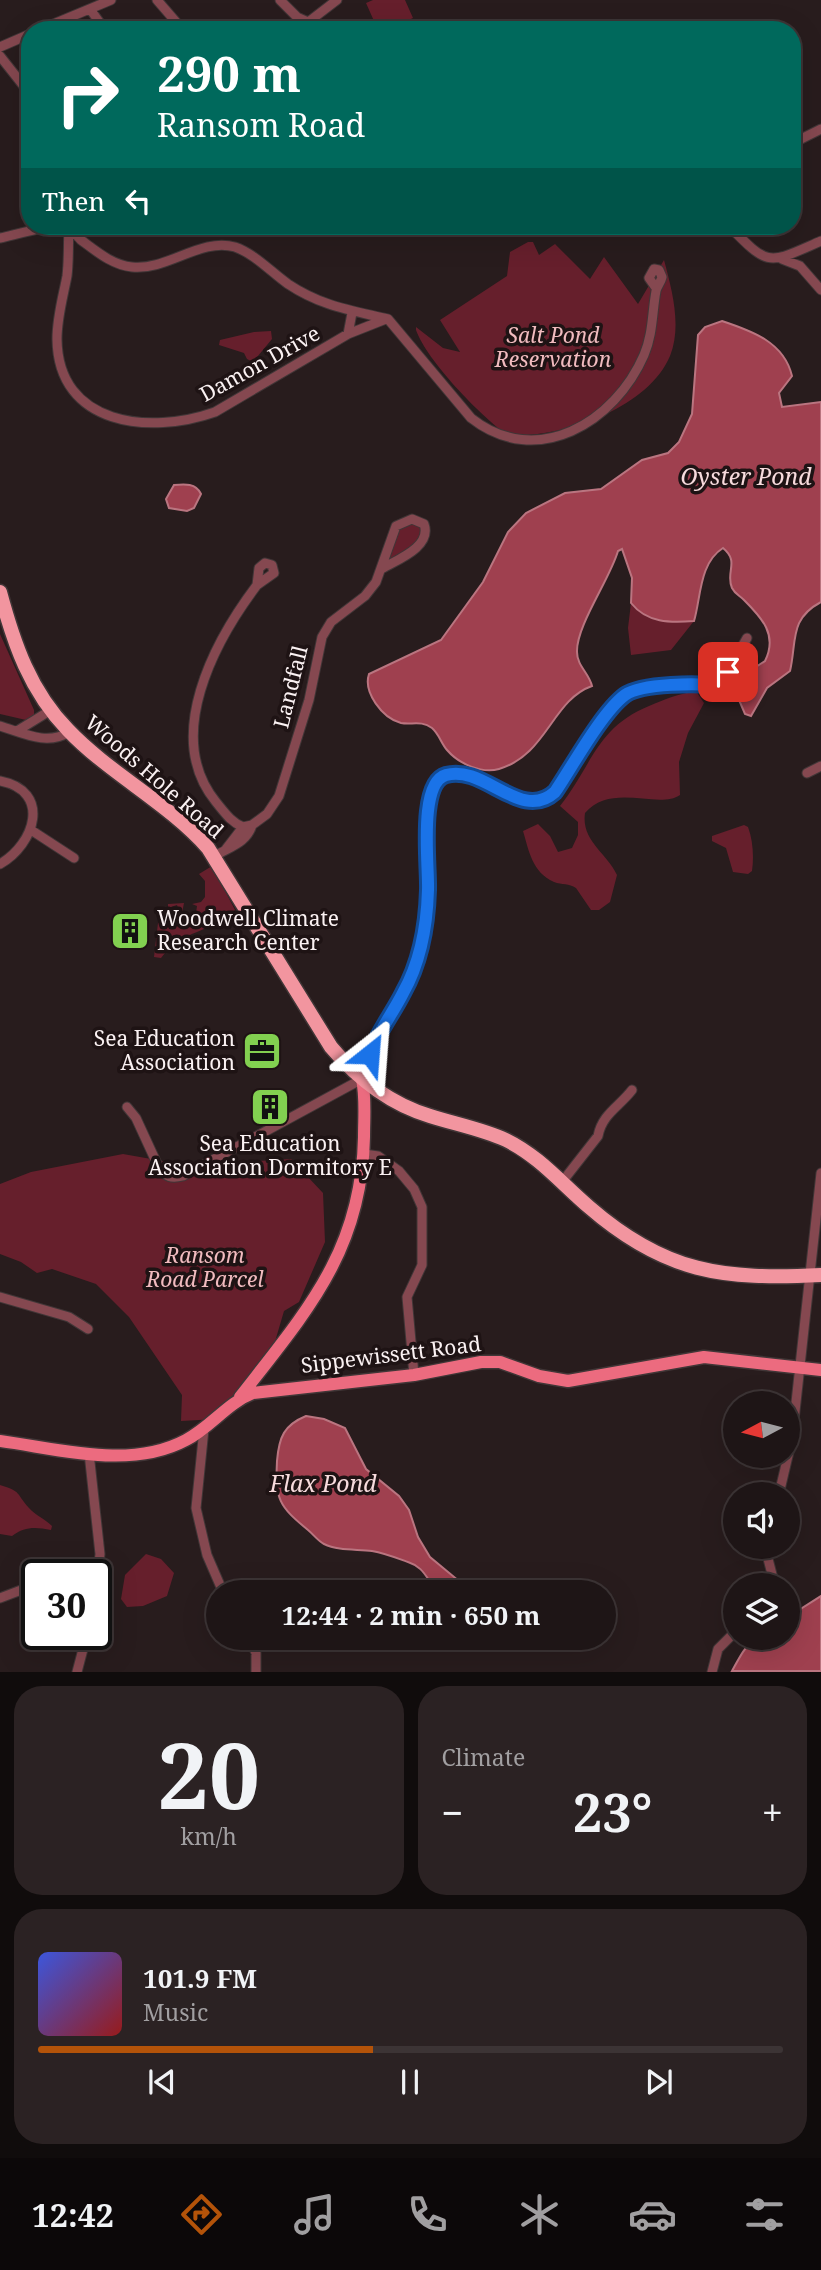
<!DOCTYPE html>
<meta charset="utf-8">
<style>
:root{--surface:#1e1516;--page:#2b2223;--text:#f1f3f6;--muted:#a19fa1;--line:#3c3435;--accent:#b45309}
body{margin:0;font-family:"Noto Serif",serif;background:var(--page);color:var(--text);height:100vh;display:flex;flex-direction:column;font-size:26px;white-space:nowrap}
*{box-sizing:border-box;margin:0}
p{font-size:23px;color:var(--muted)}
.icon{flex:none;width:38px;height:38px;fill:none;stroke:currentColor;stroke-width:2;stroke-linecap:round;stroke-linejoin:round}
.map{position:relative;height:1672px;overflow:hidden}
.side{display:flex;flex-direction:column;gap:14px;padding:14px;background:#100c0c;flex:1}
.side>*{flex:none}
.guide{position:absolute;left:21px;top:21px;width:780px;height:214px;border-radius:28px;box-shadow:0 7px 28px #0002,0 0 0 2px var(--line);background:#00695c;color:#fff;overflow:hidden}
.needle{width:46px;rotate:263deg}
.fabs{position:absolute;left:723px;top:1391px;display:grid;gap:14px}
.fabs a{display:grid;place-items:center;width:77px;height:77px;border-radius:50%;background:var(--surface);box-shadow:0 7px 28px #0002,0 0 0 2px var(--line);font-size:35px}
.speed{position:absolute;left:21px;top:1559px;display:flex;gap:14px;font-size:35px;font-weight:700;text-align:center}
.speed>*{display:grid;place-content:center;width:91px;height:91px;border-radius:50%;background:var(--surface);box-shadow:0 7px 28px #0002,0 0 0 2px var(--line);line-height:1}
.speed .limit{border:4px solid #111;border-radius:10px;background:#fff;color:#111}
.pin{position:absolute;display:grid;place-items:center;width:60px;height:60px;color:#fff;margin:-30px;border-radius:14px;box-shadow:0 4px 10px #0006}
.me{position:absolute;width:77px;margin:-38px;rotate:28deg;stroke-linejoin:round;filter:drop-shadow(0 0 5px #0008)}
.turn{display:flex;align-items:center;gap:24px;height:147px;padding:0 21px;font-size:32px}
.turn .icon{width:91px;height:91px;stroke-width:2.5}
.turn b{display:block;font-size:49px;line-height:60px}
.then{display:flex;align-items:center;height:66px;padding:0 21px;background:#0003;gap:14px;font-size:26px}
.big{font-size:52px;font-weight:700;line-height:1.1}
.side .tile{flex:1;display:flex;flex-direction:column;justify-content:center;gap:10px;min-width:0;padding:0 24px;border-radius:28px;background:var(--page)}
.side .dial{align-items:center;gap:0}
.dial b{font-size:91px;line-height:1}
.song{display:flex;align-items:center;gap:21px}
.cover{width:84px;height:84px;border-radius:10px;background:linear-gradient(135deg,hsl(230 70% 55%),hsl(0 70% 35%))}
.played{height:7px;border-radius:4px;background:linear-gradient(90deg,var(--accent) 45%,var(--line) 45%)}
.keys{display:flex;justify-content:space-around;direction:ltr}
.heat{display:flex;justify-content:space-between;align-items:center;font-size:38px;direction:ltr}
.side .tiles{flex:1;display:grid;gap:14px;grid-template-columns:1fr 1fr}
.tile:last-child{grid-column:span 2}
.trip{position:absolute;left:206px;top:1580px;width:410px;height:70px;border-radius:35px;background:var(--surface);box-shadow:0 7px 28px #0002,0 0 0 2px var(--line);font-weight:700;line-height:70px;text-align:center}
.menu{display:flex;height:112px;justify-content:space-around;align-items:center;background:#0c0809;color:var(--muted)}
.menu .icon{width:49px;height:49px}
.menu .selected{color:var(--accent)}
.menu b{font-size:32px;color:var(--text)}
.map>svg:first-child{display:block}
</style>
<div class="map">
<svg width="821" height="1672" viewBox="0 0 821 1672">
<rect width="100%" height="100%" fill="#281c1d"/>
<path fill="#661f2c" d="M373 0H405L413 18 387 30H378L366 3Z
M528 242H533L539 255 555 244 590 279 604 257 638 304 664 260C672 290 682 326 670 356 648 409 559 439 507 435 480 415 427 361 416 330V327L443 348 460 352 440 320 507 276 510 252Z
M271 331 272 339 253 362 247 359 244 353 219 345 220 340 254 332Z
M415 523 422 528 420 540 388 561 397 529Z
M631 603C647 623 670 623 694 621L671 650 631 655 628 628Z
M0 634 34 710V716L26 720 0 714Z
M696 691 704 703 688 733 679 762 680 795C658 810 612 782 585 813 581 841 606 852 617 875L610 902 599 910H591L576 888C569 883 562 885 554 882 532 872 529 851 523 831L538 824 550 836 558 852 572 848 578 835V822L560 806C593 764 596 728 649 706 665 699 678 694 696 691Z
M744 825 748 827C753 840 754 857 752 871L748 874 733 872 726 848 712 841V836Z
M212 866 235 910C208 935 184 928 161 958L154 957 158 923 180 913 177 905 168 908V904L184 903 181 918 195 920 197 906 192 904 201 902 205 897V881L199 874Z
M123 1154 168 1162 199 1178 226 1163 291 1159 323 1193 325 1242 299 1302 284 1311 269 1362 217 1419 181 1421 182 1395 129 1317 96 1284 52 1269 37 1273 21 1262 0 1254V1184L31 1172Z
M0 1485C22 1492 15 1492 29 1508 35 1515 45 1519 52 1526L51 1530C36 1527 25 1526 12 1536L0 1534Z
M146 1554 161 1559 174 1573 167 1596 143 1606 127 1607 121 1599 125 1575Z"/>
<path fill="#9f404f" stroke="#ba7580" stroke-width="2" d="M722 321C752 331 784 342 792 376L779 393 782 407 821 402V602C789 619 797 641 790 671L767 688 751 716 745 714 739 700V678L765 661C778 635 762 618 744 600 739 595 735 594 732 588 725 572 740 562 723 548 699 563 701 598 694 621 670 623 647 623 631 603L632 578 622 549 618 551C610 579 576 626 577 652 577 666 589 673 592 686 552 700 547 755 499 769 482 774 459 764 447 750 441 743 439 734 432 728 421 720 412 725 401 723 382 718 363 692 369 674L441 640 483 582 508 532 526 513 565 493 601 489 642 460 668 453 679 442 692 414 698 335 705 327Z
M174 485C185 484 196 483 201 494L194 508 187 511 169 508 166 499Z
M306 1416 324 1419 345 1428 366 1469 399 1496 409 1510 418 1537 430 1557 465 1586C422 1600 436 1571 408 1562 397 1558 384 1553 372 1551 357 1549 338 1551 324 1544 318 1541 313 1534 308 1530 279 1506 275 1500 277 1461 279 1437 284 1425 306 1416Z
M821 1596V1671H732C750 1638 750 1638 788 1638V1617Z"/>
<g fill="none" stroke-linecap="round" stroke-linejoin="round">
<g stroke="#413637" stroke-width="11">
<path id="minor" d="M157 0 183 30
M280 0 297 17 326 30
M90 9 105 30
M307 23 337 0
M39 30 111 0
M0 47 30 34
M0 56 30 94
M793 143 821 129
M729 226C770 268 768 264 821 241
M69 227C68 243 69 260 67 276 63 297 57 317 57 339 58 426 150 435 215 412L348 334 352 313
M0 238C19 234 50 223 69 230 73 231 78 237 81 240 96 251 112 265 132 267 167 271 201 237 235 247 255 254 271 272 288 284 321 306 350 310 388 319L471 418C537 470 615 422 644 355 653 334 652 313 656 291 657 286 661 282 662 277L659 270 654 269 649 278 656 288
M782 259 800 266 821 290
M348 334 386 319
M265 563 272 565 274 573 257 585 259 568Z
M0 726C23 733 47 746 69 732
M17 731 51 710
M807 773 821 766
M0 781C52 791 35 844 0 864
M243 827C231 822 225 813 216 802 163 737 214 642 257 585
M31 830 74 858
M226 849 243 827 252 825 267 814 279 796 309 700 322 637 331 622 365 596 376 582 396 526 412 519 424 524C432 546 399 559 383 568
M215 856C229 847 247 843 252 825
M127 1107 136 1118 159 1168C166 1177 171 1179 183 1176L362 1079C375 1039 397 1011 412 974 422 951 425 925 427 901 430 874 418 792 441 777 477 756 520 825 555 792L617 702C641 682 690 682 720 686L747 638
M364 1154 378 1156 399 1171 414 1189 422 1207V1265L407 1297 414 1375
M562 1182 598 1136C602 1114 620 1106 632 1090
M0 1297 69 1317 88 1329
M204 1429 196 1508 207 1555 223 1592
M89 1453 100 1554 96 1589
M779 1494 792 1439 821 1173
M765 1547 775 1586
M67 1575 98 1567
M0 1598 37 1584
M249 1638 256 1653V1672
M77 1672 87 1634
M712 1672 718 1649 735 1632"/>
</g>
<g stroke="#413637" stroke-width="15">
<path id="major" d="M240 1397C306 1312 362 1251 364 1137 364 1117 366 1098 362 1079
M0 1441C60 1449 130 1470 186 1440 211 1427 227 1403 253 1393L414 1375 481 1362H500L539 1376 568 1381 704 1357 821 1370"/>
</g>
<g stroke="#413637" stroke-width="17">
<path id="highway" d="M0 592C14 644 30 691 68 730 110 774 167 802 208 848L331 1047C357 1078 390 1104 430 1116 455 1124 482 1129 506 1140 539 1156 562 1184 589 1207 665 1273 723 1280 821 1275"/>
</g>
<use href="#minor" stroke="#854850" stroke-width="9"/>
<use href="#major" stroke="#ec6b7f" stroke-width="12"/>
<use href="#highway" stroke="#f2959f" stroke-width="14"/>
</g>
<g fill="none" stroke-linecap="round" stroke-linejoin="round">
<g stroke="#114b97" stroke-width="18">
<path id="route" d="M370 1054C378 1032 393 1013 403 993 420 963 427 925 428 890 429 866 418 783 446 775 484 764 521 823 555 792 572 767 602 712 625 695 642 683 699 683 720 686L728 672"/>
</g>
<use href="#route" stroke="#1a73e8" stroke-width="12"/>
</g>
<defs>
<g id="building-square" transform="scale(2.0125)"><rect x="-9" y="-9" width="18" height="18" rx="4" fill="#82d050" stroke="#1e1314"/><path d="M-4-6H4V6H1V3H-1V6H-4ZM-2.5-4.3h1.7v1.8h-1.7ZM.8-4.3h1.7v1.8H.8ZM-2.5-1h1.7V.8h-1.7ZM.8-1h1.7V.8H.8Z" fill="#111"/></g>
<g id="office-square" transform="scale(2.0125)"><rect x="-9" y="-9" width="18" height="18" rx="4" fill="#82d050" stroke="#1e1314"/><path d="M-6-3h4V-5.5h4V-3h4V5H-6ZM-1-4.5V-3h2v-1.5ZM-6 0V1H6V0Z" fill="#111"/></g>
</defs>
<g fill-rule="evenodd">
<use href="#building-square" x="130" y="931"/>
<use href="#office-square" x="262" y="1051"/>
<use href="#building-square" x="270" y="1107"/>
</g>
<g text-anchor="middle" stroke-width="7" stroke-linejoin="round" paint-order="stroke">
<g font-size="21" font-style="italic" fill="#f1bbbf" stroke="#1e1314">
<text x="553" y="343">Salt Pond<tspan x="553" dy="24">Reservation</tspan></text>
<text x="205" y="1263">Ransom<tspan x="205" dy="24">Road Parcel</tspan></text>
</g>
<g font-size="21" fill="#faf1f2" stroke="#1e1314">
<text transform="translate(260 364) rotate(-29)" y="7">Damon Drive</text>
<text transform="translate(291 687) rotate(-76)" y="7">Landfall</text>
<text transform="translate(154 777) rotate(41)" y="7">Woods Hole Road</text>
<text transform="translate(391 1355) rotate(-7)" y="7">Sippewissett Road</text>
</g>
<g font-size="21" fill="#faf1f2" stroke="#1e1314" text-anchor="start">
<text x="157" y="926">Woodwell Climate<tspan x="157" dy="24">Research Center</tspan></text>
<text x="235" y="1046" text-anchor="end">Sea Education<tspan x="235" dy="24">Association</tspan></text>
<text x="270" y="1151" text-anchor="middle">Sea Education<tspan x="270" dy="24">Association Dormitory E</tspan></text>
</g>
<g font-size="23" font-style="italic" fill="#f7dbdd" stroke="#1e1314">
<text x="746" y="485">Oyster Pond</text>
<text x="323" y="1492">Flax Pond</text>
</g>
</g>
</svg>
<div class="fabs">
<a><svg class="needle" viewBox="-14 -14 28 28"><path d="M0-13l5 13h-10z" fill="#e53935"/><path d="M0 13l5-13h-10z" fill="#a19fa1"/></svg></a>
<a><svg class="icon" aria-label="sound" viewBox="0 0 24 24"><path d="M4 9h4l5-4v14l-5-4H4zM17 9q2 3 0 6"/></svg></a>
<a><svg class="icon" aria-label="layers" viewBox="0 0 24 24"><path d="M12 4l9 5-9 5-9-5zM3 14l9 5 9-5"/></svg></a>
</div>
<div class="speed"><div class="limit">30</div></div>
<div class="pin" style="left:728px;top:672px;background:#d93025"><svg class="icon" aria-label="arrive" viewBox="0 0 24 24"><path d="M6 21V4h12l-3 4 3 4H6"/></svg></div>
<svg class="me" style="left:370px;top:1054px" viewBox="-20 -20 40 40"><path d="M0-17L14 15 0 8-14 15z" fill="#1a73e8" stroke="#fff" stroke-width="4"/></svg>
<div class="trip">12:44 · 2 min · 650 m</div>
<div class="guide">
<div class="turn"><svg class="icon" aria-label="right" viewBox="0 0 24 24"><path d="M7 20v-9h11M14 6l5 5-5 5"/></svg><div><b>290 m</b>Ransom Road</div></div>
<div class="then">Then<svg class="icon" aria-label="left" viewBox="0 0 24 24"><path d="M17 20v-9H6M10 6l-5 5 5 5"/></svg></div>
</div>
</div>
<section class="side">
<div class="tiles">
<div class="tile dial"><b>20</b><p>km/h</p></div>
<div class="tile"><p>Climate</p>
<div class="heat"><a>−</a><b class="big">23°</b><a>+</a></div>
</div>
<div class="tile">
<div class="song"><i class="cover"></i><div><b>101.9 FM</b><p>Music</p></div></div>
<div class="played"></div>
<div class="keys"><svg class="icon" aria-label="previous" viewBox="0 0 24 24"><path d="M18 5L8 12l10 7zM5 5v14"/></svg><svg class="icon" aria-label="pause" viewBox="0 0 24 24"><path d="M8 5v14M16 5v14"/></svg><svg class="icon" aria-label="next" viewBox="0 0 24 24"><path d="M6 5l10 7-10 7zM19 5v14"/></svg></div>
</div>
</div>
</section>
<nav class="menu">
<b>12:42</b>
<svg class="icon selected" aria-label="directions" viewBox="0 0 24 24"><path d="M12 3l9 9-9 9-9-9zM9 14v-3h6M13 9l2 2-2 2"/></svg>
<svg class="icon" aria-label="music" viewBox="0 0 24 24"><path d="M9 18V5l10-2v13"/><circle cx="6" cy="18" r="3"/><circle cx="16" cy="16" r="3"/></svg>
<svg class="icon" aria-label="phone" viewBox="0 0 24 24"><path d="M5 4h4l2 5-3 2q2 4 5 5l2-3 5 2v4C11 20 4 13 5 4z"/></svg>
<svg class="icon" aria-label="climate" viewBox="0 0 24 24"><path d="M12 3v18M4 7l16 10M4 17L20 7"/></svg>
<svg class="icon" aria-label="car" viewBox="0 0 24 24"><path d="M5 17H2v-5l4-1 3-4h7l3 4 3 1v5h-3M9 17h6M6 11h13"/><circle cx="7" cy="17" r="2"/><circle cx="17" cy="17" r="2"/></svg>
<svg class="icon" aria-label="filters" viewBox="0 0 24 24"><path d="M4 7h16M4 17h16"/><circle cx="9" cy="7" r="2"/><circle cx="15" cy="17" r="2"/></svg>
</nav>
